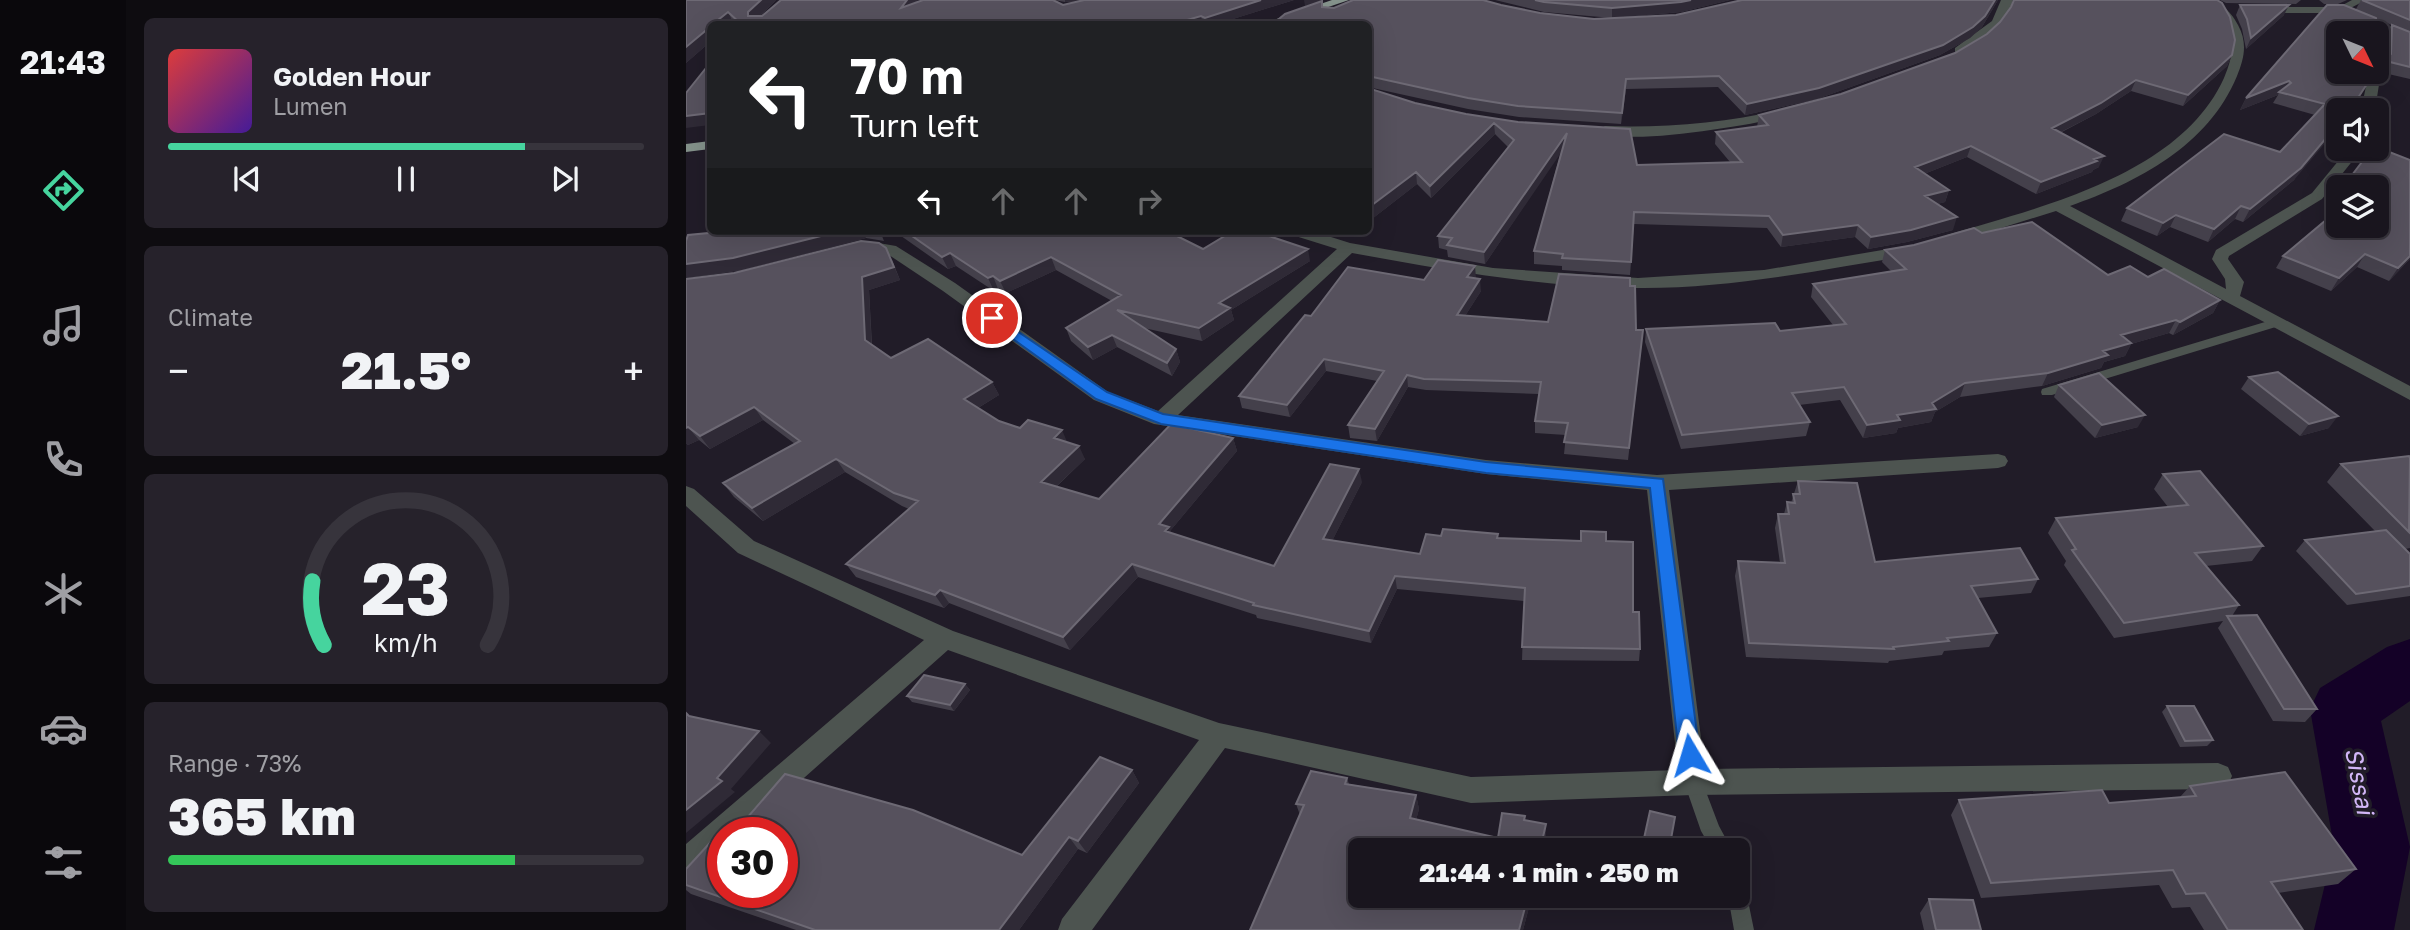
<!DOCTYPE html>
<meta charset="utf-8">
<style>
:root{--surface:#19151e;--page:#26222b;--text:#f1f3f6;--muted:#9f9fa4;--line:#37343c;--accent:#46d49e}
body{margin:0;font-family:"Golos Text",sans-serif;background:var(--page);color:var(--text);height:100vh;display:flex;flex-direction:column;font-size:26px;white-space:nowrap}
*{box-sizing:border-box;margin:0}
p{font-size:23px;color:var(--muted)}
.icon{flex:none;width:38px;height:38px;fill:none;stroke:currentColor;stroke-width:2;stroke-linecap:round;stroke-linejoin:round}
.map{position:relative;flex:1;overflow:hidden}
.side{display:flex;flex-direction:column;gap:18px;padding:18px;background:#0e0c10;width:560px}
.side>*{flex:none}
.banner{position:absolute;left:21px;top:21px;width:665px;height:214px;border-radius:10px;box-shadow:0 7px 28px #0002,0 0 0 2px var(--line);background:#202124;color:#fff;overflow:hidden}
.needle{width:46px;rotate:133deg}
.fabs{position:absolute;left:1640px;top:21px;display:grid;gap:14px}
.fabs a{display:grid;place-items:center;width:63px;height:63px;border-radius:10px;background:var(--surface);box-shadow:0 7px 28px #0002,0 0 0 2px var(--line);font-size:35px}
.speed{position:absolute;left:21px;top:817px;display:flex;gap:14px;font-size:35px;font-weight:700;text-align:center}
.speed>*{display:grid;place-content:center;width:91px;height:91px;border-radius:50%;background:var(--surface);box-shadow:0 7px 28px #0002,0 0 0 2px var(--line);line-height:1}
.speed .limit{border:10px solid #d22;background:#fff;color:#111}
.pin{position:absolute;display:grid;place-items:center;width:60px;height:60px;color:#fff;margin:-30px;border:4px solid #fff;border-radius:50%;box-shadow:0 2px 7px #0007}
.me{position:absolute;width:77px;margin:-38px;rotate:353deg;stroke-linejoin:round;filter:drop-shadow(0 0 5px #0008)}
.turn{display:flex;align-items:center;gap:24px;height:147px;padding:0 28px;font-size:32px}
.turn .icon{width:91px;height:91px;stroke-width:2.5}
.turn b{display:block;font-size:49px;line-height:60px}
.lanes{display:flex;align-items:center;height:66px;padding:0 28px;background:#0003;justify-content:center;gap:35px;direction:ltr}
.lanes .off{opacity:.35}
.big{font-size:52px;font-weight:800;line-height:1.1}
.side .widget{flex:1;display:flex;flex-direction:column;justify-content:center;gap:10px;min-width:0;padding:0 24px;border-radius:10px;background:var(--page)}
.side .dial{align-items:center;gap:0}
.dial svg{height:182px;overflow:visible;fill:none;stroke:var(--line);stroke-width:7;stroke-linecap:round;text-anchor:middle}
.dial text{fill:var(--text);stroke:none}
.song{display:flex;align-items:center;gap:21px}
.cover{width:84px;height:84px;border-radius:10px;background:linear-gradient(135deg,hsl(0 70% 55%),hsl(260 70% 35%))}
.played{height:7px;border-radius:4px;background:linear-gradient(90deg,var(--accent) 75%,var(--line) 75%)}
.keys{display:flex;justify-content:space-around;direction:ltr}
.heat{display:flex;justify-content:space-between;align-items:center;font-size:38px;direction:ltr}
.charge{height:10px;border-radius:5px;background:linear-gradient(90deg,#34c759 73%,var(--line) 0)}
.trip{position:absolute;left:662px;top:838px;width:402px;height:70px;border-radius:10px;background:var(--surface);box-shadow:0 7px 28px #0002,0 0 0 2px var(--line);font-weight:800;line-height:70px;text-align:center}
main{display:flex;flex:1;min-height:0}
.tab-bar{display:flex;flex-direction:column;width:126px;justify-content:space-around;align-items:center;background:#0a080c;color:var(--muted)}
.tab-bar .icon{width:49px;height:49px}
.tab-bar .selected{color:var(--accent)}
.tab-bar b{font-size:32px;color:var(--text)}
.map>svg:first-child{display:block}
</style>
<main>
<nav class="tab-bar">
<b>21:43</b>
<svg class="icon selected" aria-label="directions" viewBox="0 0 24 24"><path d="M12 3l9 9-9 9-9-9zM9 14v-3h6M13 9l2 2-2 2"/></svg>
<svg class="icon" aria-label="music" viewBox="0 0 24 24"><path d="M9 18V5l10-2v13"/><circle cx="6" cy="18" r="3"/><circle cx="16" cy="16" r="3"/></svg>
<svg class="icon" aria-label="phone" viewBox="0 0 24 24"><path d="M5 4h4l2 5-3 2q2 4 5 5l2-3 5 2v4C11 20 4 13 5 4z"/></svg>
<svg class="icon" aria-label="climate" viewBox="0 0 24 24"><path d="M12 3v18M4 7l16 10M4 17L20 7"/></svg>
<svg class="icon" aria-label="car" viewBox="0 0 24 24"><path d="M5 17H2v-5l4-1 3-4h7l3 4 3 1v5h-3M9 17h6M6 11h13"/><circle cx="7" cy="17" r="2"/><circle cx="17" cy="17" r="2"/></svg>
<svg class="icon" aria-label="filters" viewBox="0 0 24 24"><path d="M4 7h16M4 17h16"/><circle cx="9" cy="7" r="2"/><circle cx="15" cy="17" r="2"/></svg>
</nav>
<section class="side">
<div class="widget">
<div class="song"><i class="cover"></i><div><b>Golden Hour</b><p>Lumen</p></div></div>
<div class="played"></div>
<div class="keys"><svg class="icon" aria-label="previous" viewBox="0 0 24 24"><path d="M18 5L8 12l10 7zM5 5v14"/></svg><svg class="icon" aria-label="pause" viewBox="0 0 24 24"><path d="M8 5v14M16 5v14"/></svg><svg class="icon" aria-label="next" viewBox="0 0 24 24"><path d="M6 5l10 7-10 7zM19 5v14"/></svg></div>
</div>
<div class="widget"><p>Climate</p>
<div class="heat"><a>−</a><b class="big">21.5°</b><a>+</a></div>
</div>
<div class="widget dial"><svg viewBox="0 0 100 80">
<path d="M14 69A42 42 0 1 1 86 69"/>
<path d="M14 69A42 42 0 0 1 9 41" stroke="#46d49e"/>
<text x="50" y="56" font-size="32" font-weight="700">23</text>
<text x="50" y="72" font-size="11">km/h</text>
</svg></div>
<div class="widget"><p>Range · 73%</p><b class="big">365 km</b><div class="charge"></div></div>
</section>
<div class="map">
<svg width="1724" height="930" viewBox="0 0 1724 930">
<rect width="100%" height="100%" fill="#211c28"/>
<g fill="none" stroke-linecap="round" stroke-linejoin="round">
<path fill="#140127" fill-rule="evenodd" d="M1724 639V701L1695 721 1724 847 1708 930H1628L1648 847 1624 709 1634 688 1701 647Z"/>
<path fill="#4d5450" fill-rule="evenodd" d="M1589 319 1595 323 1593 326 1366 395H1356L1355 392 1356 389Z
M1007 773 1014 776 1033 826 1046 850H1026L1015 831 998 782 1000 776Z
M1052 883 1059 886 1068 930H1048L1042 896H1052Z"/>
<path fill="#4d5450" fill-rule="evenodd" d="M1315 0H1327C1322 20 1291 57 1269 54V48L1306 21Z
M1515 0C1533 0 1544 10 1552 25 1562 43 1558 59 1551 76 1522 146 1452 182 1384 206L1540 289 1539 279 1526 259 1530 250 1626 193 1662 149H1676L1636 199 1543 256 1542 259 1558 282 1554 296 1724 386V400L1370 211 1267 243 1259 238 1261 235C1355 207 1494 175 1538 78 1545 61 1550 45 1541 27 1536 14 1524 9 1515 0Z
M1666 0H1680L1655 13H1574L1568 10 1574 7H1653Z
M1662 13H1670L1724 34V42L1662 17Z
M1690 69 1695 72 1689 110H1675L1683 72H1690Z
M1098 109 1103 110V116C1072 123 934 149 912 130L919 126C980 128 1039 123 1098 109Z
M601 231H626L664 243 807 268 952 278 1078 270 1226 245 1232 247 1234 250 1232 253 1226 255C1135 270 1043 289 951 288 854 287 760 270 666 253L492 415 800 460 971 475 1312 454 1319 456 1322 461 1319 466 1312 468 983 490 1019 769 1532 763 1542 767 1546 776 1542 785 1532 789 1007 795 785 803 539 748 406 930H372L376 919 513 740 262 650 56 833H37V850L10 873 0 877V844L238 640 52 553 0 506V486L8 489 68 541 267 631 533 723 785 777 992 770 961 490 800 474 468 424 408 400 257 291 200 253 181 251 173 253 165 248 167 245 181 241 210 246 269 283 422 392 472 411 651 249 603 234Z"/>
<path fill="#84928b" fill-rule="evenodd" d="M646 0H663L592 24H576Z
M24 141V149L0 152V144Z"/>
</g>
<path fill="#44404b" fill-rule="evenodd" d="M0 0H90L74 16 231 2 237 0H608L531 24H50L47 22 0 63ZM368 0 379 2 395 1 377 5Z
M809 0H1044L995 12 928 18 990 15 1056 0H1312L1296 27 1284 38 1254 55 1131 99 1059 115 1032 87 940 89 935 124 833 117 782 109 682 87V24L636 7 648 8 815 5 854 13 908 19 926 18 858 12Z
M1534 0H1615L1610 4 1540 3Z
M1633 0H1661L1652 4H1638Z
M1675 0H1724V79L1698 73 1694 68 1699 60 1700 36 1706 25 1710 27 1690 18 1694 58 1690 64V33H1652L1662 78 1683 81 1665 110H1652L1608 180 1557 222 1549 219 1522 242 1484 227 1471 236 1435 221 1441 208 1594 152 1629 115 1587 103 1592 95 1554 110 1560 98 1670 9Z
M1554 5 1598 15 1560 49 1556 29 1550 15Z
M1546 55 1541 66 1497 106 1445 91 1410 114 1374 133 1413 167 1407 170 1406 172 1350 194 1281 157 1238 174 1263 190 1259 202 1251 204 1267 230 1221 242 1182 249 1169 237 1095 247 1081 228 948 224 944 275 876 270V266L848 264V251L875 151 799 264 762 257 761 250 753 248 752 236 822 147 809 134 745 198 731 184 682 222V88L729 103 780 114 951 165 1044 162 1029 144 1030 132 1071 127 1073 115Z
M1724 160V259L1703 281 1671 267 1645 291 1590 268 1597 256Z
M1652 194V207L1646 205Z
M33 231H194L198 241 180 238 56 270 0 278V241Z
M208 231H481L517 249 624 261 545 310 548 320 516 341 458 328 490 349 494 362 486 376 431 347 407 360 385 341 380 328 426 301 370 270 320 293 312 289 308 291 270 266 262 269Z
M1296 233 1422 275 1462 277 1534 300 1527 313 1487 335 1483 333 1445 344 1439 356 1418 362 1415 368 1356 386 1274 397 1249 412 1245 422 1212 428 1210 433 1177 438 1154 400 1113 405 1124 422 1120 436 995 449 959 342 960 329 1094 331 1147 325 1125 297 1127 284 1205 271 1196 262 1199 250Z
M206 260 214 280 183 290 186 345 205 358 306 382 313 395 292 408 313 421 382 442 399 459 370 487 413 499 547 438 551 451 484 531 485 533 588 566 676 482 646 541 734 554 755 536 920 541 947 612 954 649 953 661 836 660 838 601 711 589 685 643 571 618 570 615 452 577 384 650 263 603 258 608 170 577 160 564 223 509 216 506 159 472 77 521 48 497 37 483 109 444 77 420 24 449 13 440 2 445 0 443V279Z
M789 266V278L795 291 779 316 862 322 944 286 950 330 956 342 942 460 878 454 880 435 849 433V421L853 394 740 390 722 387 691 441 664 438 662 425 691 381 640 371 604 417 556 408 553 396 625 316 738 280Z
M1563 377 1643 428 1614 436 1555 389Z
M1373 385 1452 427 1409 438 1368 397Z
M1724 458V548L1719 549 1724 554V596L1661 605 1610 551 1619 540 1689 531 1641 482 1655 464Z
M1477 474 1577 546 1566 561 1520 566 1553 605 1546 616 1631 709 1619 722 1587 721 1532 628 1537 621 1428 638 1378 565 1380 561 1362 533 1370 518 1482 507 1468 489Z
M1112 481 1189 562 1352 579 1345 593 1292 598 1311 633 1303 647 1258 651 1256 655 1203 661 1202 663 1060 657 1049 576 1052 561 1094 563 1089 528 1092 514H1098L1101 502 1105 503Z
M279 684 284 690 268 711 226 702 221 696Z
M1481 706 1527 740 1521 746 1494 747 1476 712Z
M446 770 453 783 401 853 392 849 333 930H110L5 894 0 890V869L37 892 336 855Z
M625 771 661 778 663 784 730 795 733 809 730 820 812 838 816 813 839 816V820L860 824V837L857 850H674V896H846L837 930H564L614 815 610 804Z
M1504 786 1670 869 1652 884 1592 893 1617 930H1518L1504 907 1486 908 1473 885 1295 898 1265 815 1273 800 1423 803 1494 797Z
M989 817 983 850H961L956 849 957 843Z
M1243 899 1295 930H1238L1234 913Z"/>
<path fill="#2f2a36" d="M75 0H90L67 22 62 16V12Z
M221 0H232L219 18 215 8Z
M379 0H402L379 2Z
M575 0H608L531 24H520L519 18Z
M618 0H638L619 6Z
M1005 0H1044L995 12 926 18V8Z
M1309 0H1312L1296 27 1284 38 1254 55 1131 99 1059 115 1061 104Z
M1603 5 1598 15 1560 49 1565 38Z
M42 12 47 22 45 24H27Z
M515 16 517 24H487Z
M24 27V42L0 63V47Z
M1546 55 1541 66 1497 106 1502 95Z
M940 79V89L935 124 936 113Z
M1450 80 1445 91 1410 114 1361 139 1366 128Z
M1603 81 1598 92H1593L1592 95 1554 110 1560 98Z
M24 113V125L0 128V116Z
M808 123 809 134 745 198 744 186Z
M1652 124V128L1608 180 1557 222 1564 209Z
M881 133V144L799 264 798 252Z
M1285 146 1281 157 1225 179 1229 167Z
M1418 156 1413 167 1407 170 1406 172 1350 194 1355 182Z
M730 172 731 184 682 222V208Z
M1263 190 1259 202 1236 208 1239 196Z
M1555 206 1549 219 1522 242 1528 229Z
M1490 215 1484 227 1471 236 1477 223Z
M1271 217 1267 230 1221 242 1182 249 1185 237Z
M1172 225 1169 237 1095 247 1097 235Z
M155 231H176L180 238 56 270 0 278V264Z
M200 248 214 280 183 290 186 353 179 340 176 277Z
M622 249 624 261 545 310 548 320 516 341 513 328 533 303Z
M264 253 270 266 262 269 256 257Z
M1679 254 1671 267 1645 291 1653 278Z
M1724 256V259L1703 281 1712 268Z
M365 257 370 270 320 293 314 281Z
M789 266 790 278 782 288 781 277Z
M307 276 312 289 308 291 302 278Z
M794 279 795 291 772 327 771 315Z
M1534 300 1527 313 1487 335 1494 322Z
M1490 320 1483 333 1445 344 1439 356 1418 362 1415 368 1356 386 1362 373 1417 351 1435 335Z
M426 335 431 347 407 360 402 347Z
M490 349 494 362 486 376 481 363Z
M638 359 640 371 604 417 601 405Z
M721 375 722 387 691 441 689 429Z
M306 382 313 395 285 412 278 399Z
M1279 383 1274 397 1249 412 1245 422 1212 428 1210 433 1177 438 1181 425 1246 403Z
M68 407 77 420 24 449 14 436Z
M1459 415 1452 427 1409 438 1416 425Z
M1652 416 1643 428 1614 436 1623 424Z
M2 427 13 440 2 445 0 443V428Z
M376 430 382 444 368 438Z
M547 438 551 451 484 531 488 541 473 524Z
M393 446 399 459 361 495 355 482Z
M150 459 159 472 77 521 66 508Z
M673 469 676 482 640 553 637 539Z
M446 564 452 577 384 650 377 637Z
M709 576 711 589 685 643 683 631Z
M254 590 263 603 258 608 249 595Z
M279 684 284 690 268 711 264 705Z
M73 731 85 743 45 789 49 792 0 833V810L31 778Z
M446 770 453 783 401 853 392 841Z
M730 795 733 809 727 832 724 818Z
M860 824V837L857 850H854Z
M383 837 392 849 333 930H313Z
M842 896H846L837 930H833Z"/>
<path fill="#56515d" stroke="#6d6974" stroke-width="2" d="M0 0H75L62 12V16H76L95 0H221L215 8 237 0H367L377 5 398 0H575L519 18 515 16 487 24H55L42 12 27 24H24V27L0 47Z
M667 0H797L815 5 854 13 908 19 990 15 1056 0H1309L1299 16 1287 27 1257 45 1133 88 1061 104 1033 76 940 79 936 113 832 106 782 98 682 76V24H587L599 14 636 1V7L648 8Z
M849 0H1005L995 2 926 8 858 2Z
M1328 0H1531L1536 3 1544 17 1549 40 1546 55 1502 95 1450 80 1415 103 1366 128 1418 156 1408 159 1411 161 1355 182 1285 146 1229 167 1263 190 1239 196 1271 217 1225 230 1185 237 1172 225 1097 235 1083 216 948 212 945 262 876 258 877 254 848 251 881 133 798 252 761 245 766 238 752 236 828 140 808 123 744 186 730 172 682 208V88L729 103 780 114 832 122 944 129 951 165 1056 162 1030 132 1082 125 1073 115 1155 94 1269 53 1301 34 1314 22 1325 7Z
M1676 0H1724V20Z
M1554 5H1603L1565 38 1561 19Z
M1641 5H1658L1690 18 1693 25 1694 58 1690 57V33H1652V72H1662V78L1668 72H1684L1683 81 1664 110H1652V124L1615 168 1564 209 1555 206 1528 229 1490 215 1477 223 1441 208 1538 134 1594 152 1639 104 1593 92 1605 83 1603 81 1560 98Z
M1706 25 1724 32V67L1704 62 1700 58 1705 54Z
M24 63V113L0 116V93Z
M1693 148 1724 160V256L1712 268 1679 254 1653 278 1597 256 1652 210V226H1690V187H1657L1682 154Z
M1346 222 1422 275 1444 266 1462 277 1478 269 1534 300 1494 322 1490 320 1435 335 1445 343 1417 351 1422 355 1362 373 1279 383 1246 403 1250 409 1211 415 1214 420 1181 425 1158 387 1106 393 1124 422 996 435 960 329 1089 323 1094 331 1160 324 1127 284 1220 269 1199 250 1228 245 1288 228 1296 233Z
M33 231H155L47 258 0 264V241L2 235 33 232Z
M219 231H481L517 249 547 231H568L622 249 533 303 544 308 513 328 431 310 490 349 481 363 426 335 402 347 380 328 435 295 365 257 314 281 307 276 302 278 264 253 256 257Z
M175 241 193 243 200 248 208 267 176 277 179 340 205 358 242 339 306 382 278 399 313 421 334 428 342 420 376 430 368 438 393 446 355 482 413 499 485 424 547 438 473 524 483 527 479 531 588 566 644 464 673 469 637 539 734 554 740 534 755 536 757 529 812 534 811 538 895 541V531L920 532V541L947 542V612H953L954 649 836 647 839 588 709 576 683 631 567 605 568 603 446 564 377 637 254 590 249 595 160 564 232 501 208 493 150 459 66 508 37 483 114 441 68 407 14 436 2 427 0 428V279L48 273Z
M752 260 789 266 781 277 794 279 771 315 862 322 873 274 944 278V286H949L950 330H957L943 448 878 442 882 423 849 421 855 382 738 379 721 375 689 429 662 425 698 371 638 359 601 405 553 396 619 315 625 316 662 267 738 280Z
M1592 372 1652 416 1623 424 1563 377Z
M1413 373 1459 415 1416 425 1373 385Z
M1723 456 1724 458 1723 532 1655 464Z
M1514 471 1577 546 1509 553 1553 605 1438 623 1386 550 1390 549 1370 518 1502 505 1477 474Z
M1112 481 1171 483 1189 562 1334 548 1352 579 1285 586 1311 633 1261 638 1263 641 1207 647 1208 649 1063 643 1052 561 1099 563 1092 514H1103L1101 502 1109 503 1107 494H1114Z
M1700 530 1724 554V586L1670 594 1619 540Z
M1571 615 1631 709H1598L1541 616Z
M238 675 279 684 264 705 221 696Z
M1481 706H1508L1527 740 1499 741Z
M0 713 3 716 73 731 31 778 36 781 0 810Z
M414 757 446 770 392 841 383 837 313 930H129L0 885V869L32 834 37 836V892H96V833H48L99 774 227 810 336 855Z
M625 771 661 778 659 784 730 795 724 818 812 838 816 813 839 816 838 820 860 824 854 850H674V896H842L833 930H564L618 805 610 804Z
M1599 772 1670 869 1585 882 1617 930H1542L1519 893 1500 894 1487 870 1305 883 1273 800 1416 790 1423 803 1510 796 1504 786Z
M964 811 989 817 983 850 957 843Z
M1243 899 1287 900 1295 930H1250Z"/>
<path fill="#1a73e8" stroke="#114b97" stroke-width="2" d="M306 314 421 392 477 414 800 462 977 479 1014 755 1011 762 1004 764 997 762 993 755 964 488 800 473 475 424 410 399 302 321V315Z"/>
<g text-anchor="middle" stroke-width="7" stroke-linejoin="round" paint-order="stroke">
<g font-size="24" font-style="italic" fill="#d2b6f7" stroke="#211c28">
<text transform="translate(1673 781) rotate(79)" y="8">Sissai</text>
</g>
</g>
</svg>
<div class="fabs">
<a><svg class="needle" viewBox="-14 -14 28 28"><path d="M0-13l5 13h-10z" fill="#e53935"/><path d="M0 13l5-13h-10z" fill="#9f9fa4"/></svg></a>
<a><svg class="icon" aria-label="sound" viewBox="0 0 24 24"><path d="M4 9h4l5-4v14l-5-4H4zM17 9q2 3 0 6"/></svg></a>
<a><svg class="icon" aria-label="layers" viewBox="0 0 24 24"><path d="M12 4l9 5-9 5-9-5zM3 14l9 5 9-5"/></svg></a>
</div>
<div class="speed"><div class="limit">30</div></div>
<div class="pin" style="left:306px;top:318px;background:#d93025"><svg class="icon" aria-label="arrive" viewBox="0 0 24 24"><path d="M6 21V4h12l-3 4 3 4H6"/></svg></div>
<svg class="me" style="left:1004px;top:755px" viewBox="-20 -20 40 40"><path d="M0-17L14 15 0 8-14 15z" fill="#1a73e8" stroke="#fff" stroke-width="4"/></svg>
<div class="trip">21:44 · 1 min · 250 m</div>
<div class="banner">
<div class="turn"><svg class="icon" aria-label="left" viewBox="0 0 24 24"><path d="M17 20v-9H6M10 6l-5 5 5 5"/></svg><div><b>70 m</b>Turn left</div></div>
<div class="lanes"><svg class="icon" aria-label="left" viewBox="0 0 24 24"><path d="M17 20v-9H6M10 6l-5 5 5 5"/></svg><svg class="icon off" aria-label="ahead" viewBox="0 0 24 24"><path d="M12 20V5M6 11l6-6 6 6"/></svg><svg class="icon off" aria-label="ahead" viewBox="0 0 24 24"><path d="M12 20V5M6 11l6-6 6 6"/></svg><svg class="icon off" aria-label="right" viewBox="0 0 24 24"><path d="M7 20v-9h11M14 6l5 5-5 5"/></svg></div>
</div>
</div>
</main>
